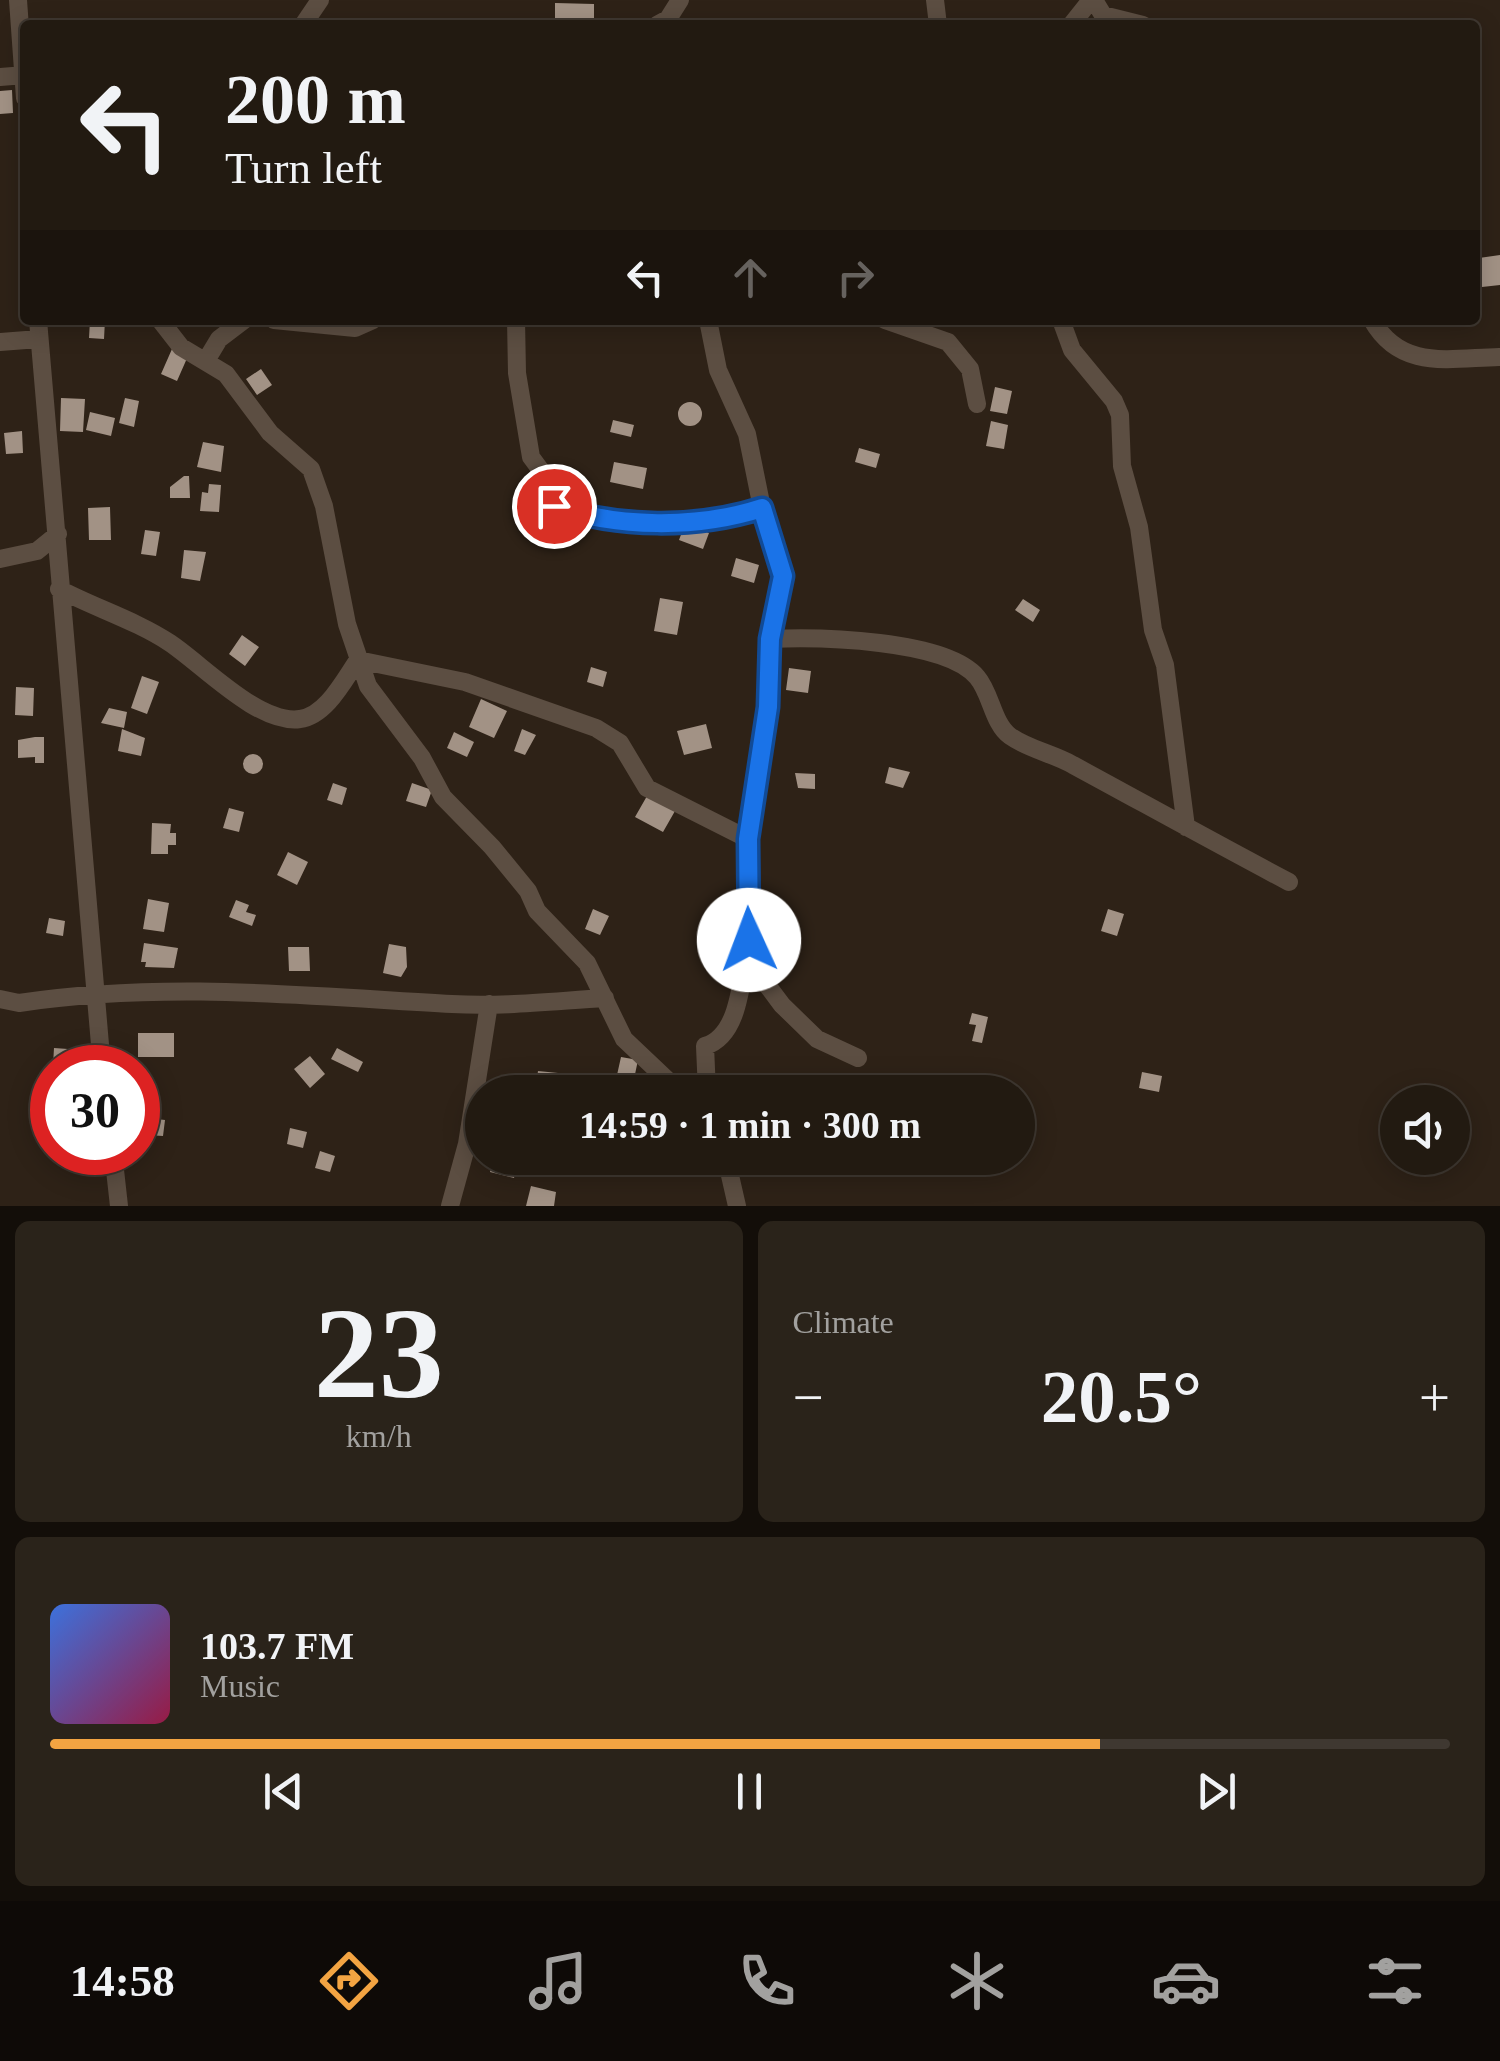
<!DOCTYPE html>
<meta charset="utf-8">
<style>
:root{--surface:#221a11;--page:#2a231a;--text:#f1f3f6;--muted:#a2a19f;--line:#3f3831;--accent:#f3a442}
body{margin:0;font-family:"Times New Roman",serif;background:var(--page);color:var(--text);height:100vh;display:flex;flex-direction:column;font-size:38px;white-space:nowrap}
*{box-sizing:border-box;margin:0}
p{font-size:32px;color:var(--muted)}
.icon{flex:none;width:55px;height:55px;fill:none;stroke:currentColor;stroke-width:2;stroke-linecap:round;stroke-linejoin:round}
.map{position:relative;height:1206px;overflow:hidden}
.side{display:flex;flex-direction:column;gap:15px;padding:15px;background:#130e09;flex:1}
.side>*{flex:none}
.top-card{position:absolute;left:20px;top:20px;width:1460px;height:305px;border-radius:10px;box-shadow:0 5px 25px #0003,0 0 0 2px var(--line);background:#221a11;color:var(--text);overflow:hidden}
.controls{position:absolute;left:1380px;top:1085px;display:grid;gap:20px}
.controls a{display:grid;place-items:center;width:90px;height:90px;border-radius:50%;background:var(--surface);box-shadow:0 5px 25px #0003,0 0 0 2px var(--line);font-size:50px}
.speed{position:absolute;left:30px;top:1045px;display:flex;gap:20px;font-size:50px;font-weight:700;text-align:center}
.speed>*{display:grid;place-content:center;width:130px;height:130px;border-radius:50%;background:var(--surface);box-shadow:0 5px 25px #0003,0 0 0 2px var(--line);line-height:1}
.speed .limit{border:15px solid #d22;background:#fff;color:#111}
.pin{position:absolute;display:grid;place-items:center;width:85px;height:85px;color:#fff;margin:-42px;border:5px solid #fff;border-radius:50%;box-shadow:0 2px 10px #0007}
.me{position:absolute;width:110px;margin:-55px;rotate:358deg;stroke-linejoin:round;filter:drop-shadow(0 0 8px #0008)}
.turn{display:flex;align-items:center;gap:35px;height:210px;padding:0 40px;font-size:45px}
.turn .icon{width:130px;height:130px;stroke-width:2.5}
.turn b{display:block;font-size:70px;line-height:85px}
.lanes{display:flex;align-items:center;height:95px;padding:0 40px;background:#0003;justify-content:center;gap:50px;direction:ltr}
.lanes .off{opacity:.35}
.big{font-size:75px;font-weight:600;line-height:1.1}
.side .tile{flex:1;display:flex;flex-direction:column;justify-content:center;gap:15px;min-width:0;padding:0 35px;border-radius:15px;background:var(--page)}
.side .dial{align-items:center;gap:0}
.dial b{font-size:130px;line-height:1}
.song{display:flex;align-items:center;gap:30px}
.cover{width:120px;height:120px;border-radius:15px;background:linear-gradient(135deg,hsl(220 70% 55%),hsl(340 70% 35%))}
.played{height:10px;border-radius:5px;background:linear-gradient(90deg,var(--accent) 75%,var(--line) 75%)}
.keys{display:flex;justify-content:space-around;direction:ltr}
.heat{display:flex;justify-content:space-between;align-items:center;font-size:55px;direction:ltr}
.side .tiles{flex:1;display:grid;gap:15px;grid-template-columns:1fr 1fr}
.tile:last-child{grid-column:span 2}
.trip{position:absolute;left:465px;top:1075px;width:570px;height:100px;border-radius:50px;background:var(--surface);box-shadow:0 5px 25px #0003,0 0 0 2px var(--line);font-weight:600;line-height:100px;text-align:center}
.tab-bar{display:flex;height:160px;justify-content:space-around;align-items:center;background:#0e0a07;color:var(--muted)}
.tab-bar .icon{width:70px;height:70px}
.tab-bar .active{color:var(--accent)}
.tab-bar b{font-size:45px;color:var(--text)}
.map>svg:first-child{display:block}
</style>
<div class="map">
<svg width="1500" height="1206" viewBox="0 0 1500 1206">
<rect width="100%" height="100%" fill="#2e2217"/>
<path fill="#a29285" d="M555 3 594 4V25H555Z
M12 90 13 113 0 114V91Z
M1500 255V285L1482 287 1479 258Z
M90 320H105L104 339 89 338Z
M172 349 188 356 177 381 161 374Z
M261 369 272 385 257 395 246 379Z
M995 387 1012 391 1007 414 990 411Z
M61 398 85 399 83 432 60 431Z
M125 398 139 401 134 427 119 423Z
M678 414a12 12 0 1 1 24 0a12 12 0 1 1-24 0Z
M90 412 115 418 111 436 86 430Z
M613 420 634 425 631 437 610 432Z
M991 421 1008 425 1004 449 986 446Z
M22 431 23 453 6 454 4 433Z
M203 442 224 446 221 472 197 467Z
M859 448 880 454 876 468 855 462Z
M614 462 647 468 643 489 610 482Z
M184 476H189L190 498H170V487Z
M209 484 221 485 219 512 200 511 202 492 208 493Z
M110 507 111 540H89L88 508Z
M685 524 709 533 703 549 679 540Z
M145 530 160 532 156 556 141 554Z
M184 550 206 552 200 581 181 578Z
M736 558 759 565 754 583 731 576Z
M660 598 683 602 677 635 654 631Z
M1023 599 1040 610 1033 622 1015 610Z
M242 635 259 647 245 666 229 654Z
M591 667 607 672 603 687 587 682Z
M789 668 811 671 808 693 786 690Z
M142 676 159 682 147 714 131 708Z
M16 687 34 688 33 716 15 715Z
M481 699 507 711 494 738 469 727Z
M109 708 127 712 124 728 101 723Z
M706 724 712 748 684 755 677 731Z
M122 729 145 738 141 756 118 751Z
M522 729 536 735 525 755 514 751Z
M454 732 474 742 467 757 447 748Z
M35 737H44V763H35V757L18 758V740Z
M243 764a10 10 0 1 1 20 0a10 10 0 1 1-20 0Z
M889 767 910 772 903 788 885 783Z
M795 773 815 774V789L798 788Z
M333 783 347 788 342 805 327 800Z
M412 783 432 790 426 807 406 801Z
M647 796 675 811 663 832 635 817Z
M229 808 244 812 239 832 223 828Z
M152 823 171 824 170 833H176V845H168V854H151Z
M288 852 308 862 297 885 277 875Z
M148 899 169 903 164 932 143 929Z
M236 900 249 905 246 912 256 915 252 926 229 917Z
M593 909 609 916 600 935 585 929Z
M1108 909 1124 914 1117 936 1101 931Z
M49 918 65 921 63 936 46 933Z
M144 943 178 948 174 968 145 967 146 962H141Z
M389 944 406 947 407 967 401 977 383 973Z
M288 947H309L310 971H289Z
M972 1013 988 1017 982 1043 972 1041 976 1025 969 1024Z
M138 1033H174V1057H138Z
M54 1048 82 1050 80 1068 53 1065Z
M337 1048 363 1062 358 1072 331 1059Z
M310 1056 325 1074 310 1088 294 1069Z
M621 1057 638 1060 634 1079 617 1075Z
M538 1071 558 1073 560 1092H535Z
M1142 1072 1162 1076 1159 1092 1139 1088Z
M149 1118 165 1120 163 1136 147 1135Z
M290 1128 307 1132 303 1148 287 1144Z
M320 1151 335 1156 330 1172 315 1168Z
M493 1158H519L514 1178 490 1172Z
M544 1158H579L576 1169 543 1161Z
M531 1186 556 1192 554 1206H526Z"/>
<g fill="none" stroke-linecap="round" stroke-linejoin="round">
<path stroke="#5c4e42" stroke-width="18" d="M18 0 25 98
M935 0 938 25
M1094 0 1103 15 1143 25
M303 25 320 0
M657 25 668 19 680 0
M1071 25 1091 0
M0 77 25 75
M38 320 102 1068
M160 320 181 347 226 374 270 433 311 469 324 506 347 624 368 686 422 758 443 797 492 847 528 891 537 911 587 963 624 1039 680 1092
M274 320 355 328 373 320
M516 320 517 373 531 457 545 476 554 507C617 528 698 529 762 508
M708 320 718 370 747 434 762 508 783 576 771 639 768 707 748 839 749 940 761 977 782 1005 817 1039 858 1058
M885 320 948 342 970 369 977 404
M1061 320 1072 350 1114 401 1120 415 1122 466 1139 527 1153 630 1165 665 1186 827
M1372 320C1401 371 1450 358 1499 357
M0 342 39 339
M207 359 219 339 244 320
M0 559 37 551 58 534
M59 589C95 608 137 621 170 643 203 665 259 725 300 719 326 716 344 680 358 660L465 682 596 728 620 743 647 788 748 839
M771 639C818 637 945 639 977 677 991 693 993 724 1010 736 1028 749 1054 754 1073 765 1145 804 1217 844 1289 882
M0 999 19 1003C165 981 306 996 452 1004 502 1007 554 1001 605 998
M707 1092 705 1046C742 1035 741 973 749 940
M113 1152 119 1206
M726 1158 737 1206
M450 1206 467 1144 489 1004"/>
</g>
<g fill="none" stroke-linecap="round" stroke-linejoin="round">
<g stroke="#114b97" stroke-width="25">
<path id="route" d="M554 506C617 528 697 529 762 508L783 576 770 639 768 707 748 839 749 940"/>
</g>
<use href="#route" stroke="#1a73e8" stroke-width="18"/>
</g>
</svg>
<div class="controls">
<a><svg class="icon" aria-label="sound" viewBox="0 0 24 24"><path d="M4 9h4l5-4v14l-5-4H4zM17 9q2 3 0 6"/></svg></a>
</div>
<div class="speed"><div class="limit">30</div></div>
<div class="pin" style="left:554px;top:506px;background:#d93025"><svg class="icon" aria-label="arrive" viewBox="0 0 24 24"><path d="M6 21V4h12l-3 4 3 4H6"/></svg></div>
<svg class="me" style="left:749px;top:940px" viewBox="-20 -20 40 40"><circle r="19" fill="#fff"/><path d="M0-13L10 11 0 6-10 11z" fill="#1a73e8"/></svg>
<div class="trip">14:59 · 1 min · 300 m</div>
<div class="top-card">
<div class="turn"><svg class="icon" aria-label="left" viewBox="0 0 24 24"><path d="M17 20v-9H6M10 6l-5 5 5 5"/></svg><div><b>200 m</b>Turn left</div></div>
<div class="lanes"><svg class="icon" aria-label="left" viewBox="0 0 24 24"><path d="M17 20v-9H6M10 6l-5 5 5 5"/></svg><svg class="icon off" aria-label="ahead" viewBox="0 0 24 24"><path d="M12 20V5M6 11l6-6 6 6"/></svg><svg class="icon off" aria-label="right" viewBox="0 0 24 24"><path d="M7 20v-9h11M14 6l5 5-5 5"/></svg></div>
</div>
</div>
<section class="side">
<div class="tiles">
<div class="tile dial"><b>23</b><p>km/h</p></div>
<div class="tile"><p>Climate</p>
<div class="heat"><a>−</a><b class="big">20.5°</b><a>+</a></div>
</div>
<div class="tile">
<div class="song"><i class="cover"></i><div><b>103.7 FM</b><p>Music</p></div></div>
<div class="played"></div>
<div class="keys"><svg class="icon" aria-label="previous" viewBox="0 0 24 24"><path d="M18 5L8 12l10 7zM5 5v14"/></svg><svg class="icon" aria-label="pause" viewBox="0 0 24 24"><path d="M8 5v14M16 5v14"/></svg><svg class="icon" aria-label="next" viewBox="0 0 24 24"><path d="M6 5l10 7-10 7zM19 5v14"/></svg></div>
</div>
</div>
</section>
<nav class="tab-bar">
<b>14:58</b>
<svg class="icon active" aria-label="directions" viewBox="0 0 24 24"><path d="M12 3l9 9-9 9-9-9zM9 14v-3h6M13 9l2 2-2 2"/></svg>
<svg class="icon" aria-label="music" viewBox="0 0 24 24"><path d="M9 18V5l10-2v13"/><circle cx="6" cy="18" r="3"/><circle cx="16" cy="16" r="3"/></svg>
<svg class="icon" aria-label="phone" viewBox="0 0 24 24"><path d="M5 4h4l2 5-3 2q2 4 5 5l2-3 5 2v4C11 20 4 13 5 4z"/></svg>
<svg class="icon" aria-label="climate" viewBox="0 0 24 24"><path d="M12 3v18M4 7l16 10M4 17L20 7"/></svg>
<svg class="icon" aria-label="car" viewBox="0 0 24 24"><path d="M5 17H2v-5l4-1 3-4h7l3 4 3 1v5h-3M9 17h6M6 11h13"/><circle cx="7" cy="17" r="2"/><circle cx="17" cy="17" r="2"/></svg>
<svg class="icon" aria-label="filters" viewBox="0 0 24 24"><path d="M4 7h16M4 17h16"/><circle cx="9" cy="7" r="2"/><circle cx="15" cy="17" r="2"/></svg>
</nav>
